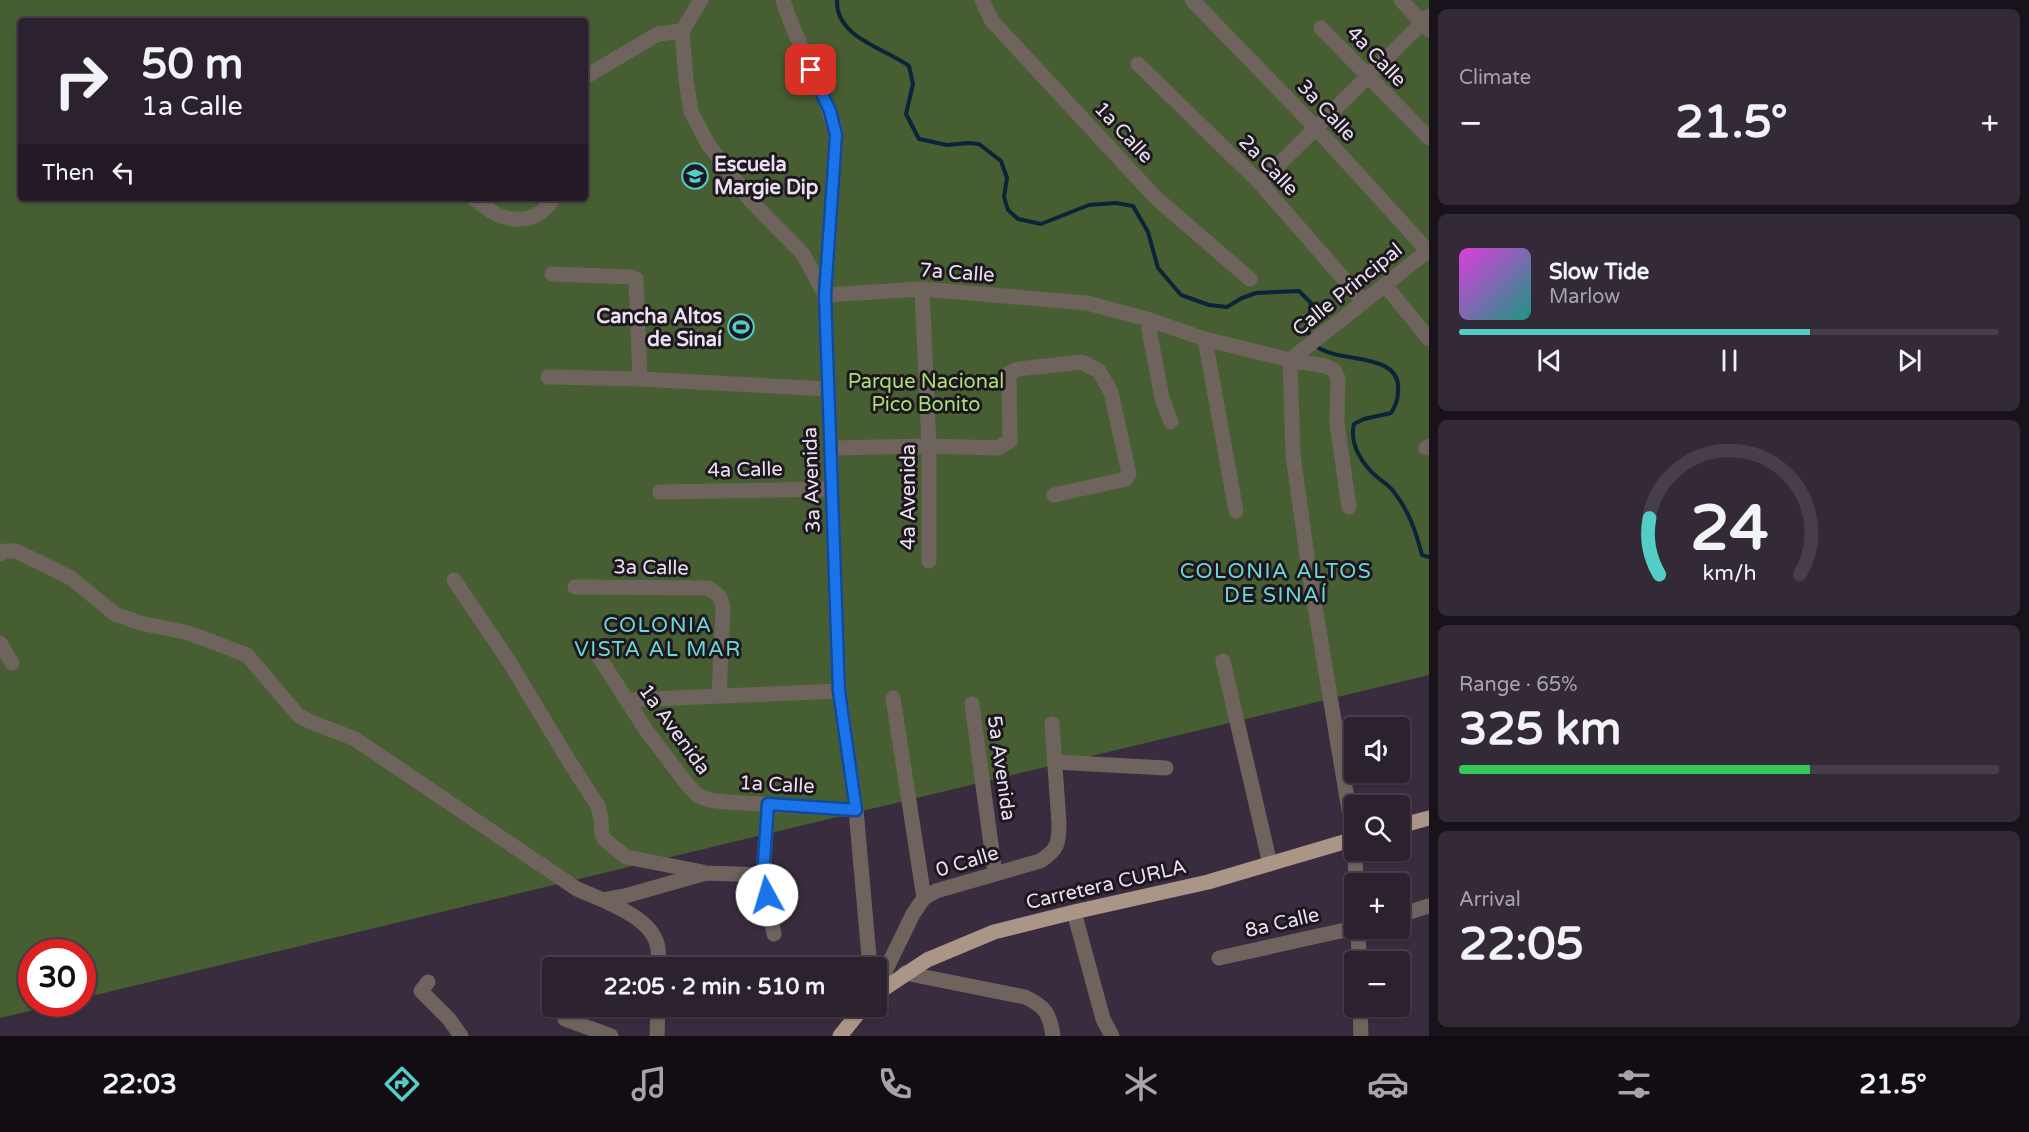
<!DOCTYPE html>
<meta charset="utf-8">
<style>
:root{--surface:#2c212f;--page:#342937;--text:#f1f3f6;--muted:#a6a3aa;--line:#483e4b;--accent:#54cdc7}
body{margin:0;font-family:"Varela Round",sans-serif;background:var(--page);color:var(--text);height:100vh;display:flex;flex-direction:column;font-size:22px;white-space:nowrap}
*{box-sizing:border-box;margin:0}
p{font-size:20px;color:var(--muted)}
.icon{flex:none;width:33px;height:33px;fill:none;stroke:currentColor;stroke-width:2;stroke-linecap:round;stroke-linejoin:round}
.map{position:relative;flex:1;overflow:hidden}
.sheet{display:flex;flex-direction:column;gap:9px;padding:9px;background:#18121a;width:600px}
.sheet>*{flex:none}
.guide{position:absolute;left:18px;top:18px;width:570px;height:183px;border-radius:6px;box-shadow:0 2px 4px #0004,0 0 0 2px var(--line);background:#2c212f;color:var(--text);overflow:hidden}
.buttons{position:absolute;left:1344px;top:717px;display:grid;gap:12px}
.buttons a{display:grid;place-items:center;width:66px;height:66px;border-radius:6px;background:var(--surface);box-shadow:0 2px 4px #0004,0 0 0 2px var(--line);font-size:30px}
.speed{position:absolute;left:18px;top:939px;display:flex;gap:12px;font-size:30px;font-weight:700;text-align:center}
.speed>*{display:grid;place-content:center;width:78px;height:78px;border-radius:50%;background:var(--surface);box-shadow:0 2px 4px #0004,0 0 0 2px var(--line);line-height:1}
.speed .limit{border:9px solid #d22;background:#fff;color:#111}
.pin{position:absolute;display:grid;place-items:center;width:51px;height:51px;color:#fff;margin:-26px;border-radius:12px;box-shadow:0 3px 9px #0006}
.me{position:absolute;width:66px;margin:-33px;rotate:354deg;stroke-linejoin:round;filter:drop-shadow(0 0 4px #0008)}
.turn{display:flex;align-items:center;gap:21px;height:126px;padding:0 24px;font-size:27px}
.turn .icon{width:78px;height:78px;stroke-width:2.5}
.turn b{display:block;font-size:42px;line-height:51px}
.then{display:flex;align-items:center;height:57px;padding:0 24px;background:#0003;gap:12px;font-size:22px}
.big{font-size:45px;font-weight:800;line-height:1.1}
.sheet .tile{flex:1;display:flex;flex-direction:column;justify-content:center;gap:9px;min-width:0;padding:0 21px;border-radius:9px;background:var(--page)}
.sheet .dial{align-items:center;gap:0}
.dial svg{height:156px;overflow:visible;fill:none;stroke:var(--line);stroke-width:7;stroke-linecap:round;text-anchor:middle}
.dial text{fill:var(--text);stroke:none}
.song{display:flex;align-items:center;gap:18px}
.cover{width:72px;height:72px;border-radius:9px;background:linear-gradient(135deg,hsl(300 70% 55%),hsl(170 70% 35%))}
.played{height:6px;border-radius:3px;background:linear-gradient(90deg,var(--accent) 65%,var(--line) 65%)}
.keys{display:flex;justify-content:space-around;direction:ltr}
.heat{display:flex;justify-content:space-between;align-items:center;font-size:33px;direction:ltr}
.charge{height:9px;border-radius:4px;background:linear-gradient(90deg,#34c759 65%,var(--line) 0)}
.trip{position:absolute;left:542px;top:957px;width:345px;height:60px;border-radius:6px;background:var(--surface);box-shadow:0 2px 4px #0004,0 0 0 2px var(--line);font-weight:800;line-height:60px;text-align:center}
.dock{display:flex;height:96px;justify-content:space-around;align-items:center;background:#120d13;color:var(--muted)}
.dock .icon{width:42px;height:42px}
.dock .active{color:var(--accent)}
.dock b{font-size:27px;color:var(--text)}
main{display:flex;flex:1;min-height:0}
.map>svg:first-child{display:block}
</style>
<main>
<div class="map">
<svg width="1429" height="1036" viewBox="0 0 1429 1036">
<rect width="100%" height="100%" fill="#3a2c3f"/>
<path fill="#475e32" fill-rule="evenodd" d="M0 0H1429V675L83 998 82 952H32V1004H59L0 1018ZM21 21H585V198H21Z"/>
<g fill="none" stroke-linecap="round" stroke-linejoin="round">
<path stroke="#0a2537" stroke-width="4" d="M837 0C835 37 884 48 909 66L913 84 906 114 919 139 947 145 968 143 979 144 1001 161 1007 178 1004 197 1008 210 1018 219 1041 224 1089 205 1116 203 1133 206 1148 232 1158 268 1181 295 1209 305 1227 307 1242 298 1256 293 1299 291 1311 303 1308 329 1310 337
M1316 346C1338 364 1402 351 1398 391 1398 400 1396 405 1391 413L1364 419 1354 424C1349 444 1362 464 1377 477 1383 482 1389 485 1394 492 1409 511 1416 532 1422 555L1429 557"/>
<path stroke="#6f645d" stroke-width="15" d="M783 0C797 46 824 88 836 134L825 295 839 691 856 810 870 968
M982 0 992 21 1156 198 1250 279
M1192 0 1316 128 1428 251
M1401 0 1429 30
M1321 28 1429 138
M682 31 686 80 691 112 708 144 750 200 803 254 825 295
M1138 64 1260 183 1364 302
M585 77 658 34 682 31 701 0
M1260 183 1429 16
M473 198C481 203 489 211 498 215 519 224 542 219 553 198
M552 274 631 277 636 279 640 379
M1385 285 1429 339
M922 289 929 446V561
M825 295 922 289 1087 303 1147 319 1205 339 1290 360 1325 366 1334 370 1338 378 1337 423 1349 507
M1147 319 1162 398 1171 422
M1205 339 1236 511
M1290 360 1293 455 1310 577 1354 840
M1290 360 1429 250
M548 377 640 379 828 389
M831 448 929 446 998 448 1010 441 1009 373 1018 369 1082 362 1099 371 1111 392 1129 474 1126 479 1054 495
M1426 448 1429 446
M660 492 832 489
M0 554 5 551H16L71 578 115 614 140 623 189 633 247 655 298 715 309 721 355 739 577 889 603 900 625 896 706 873 763 875
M454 580 510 663 569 761 598 806 601 819 602 835 604 839 626 857 703 872
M575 587 708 588C718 594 722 597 723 609L719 695
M0 643 12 663
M599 657 646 730 687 784 697 795 709 800 726 802 856 810
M1223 661 1270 864
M893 698 924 898
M627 700 839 691
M972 704 995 874
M1055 762 1166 768
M768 804 763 875 774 934
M1355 850 1356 884
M603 900C624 910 654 923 658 948 659 954 658 961 658 968
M1074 912 1103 1019 1112 1036
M1400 915 1429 906
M1358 928 1359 962
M1219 958 1354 928
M905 973 1025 997C1045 1006 1050 1014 1053 1036
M428 982 421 991 449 1019 461 1036
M876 990 913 914 924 898 936 891 1040 861C1058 850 1059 843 1059 823L1052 724
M1360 1006 1361 1036
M565 1019 611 1036
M657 1036 658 1006"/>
<path stroke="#ab9587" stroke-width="15" d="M1400 826 1429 818
M876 994 927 960 994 932 1074 912 1208 882 1354 839
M840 1036 864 1006"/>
</g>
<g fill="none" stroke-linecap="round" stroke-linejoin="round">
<g stroke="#114b97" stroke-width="15">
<path id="route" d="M767 895 763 875 768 804 856 810 839 691 825 295 836 135 830 111 811 70"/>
</g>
<use href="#route" stroke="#1a73e8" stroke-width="10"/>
</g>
<defs>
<g id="school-ring" transform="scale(1.35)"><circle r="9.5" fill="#1e1720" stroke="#54cdc7" stroke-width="1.5"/><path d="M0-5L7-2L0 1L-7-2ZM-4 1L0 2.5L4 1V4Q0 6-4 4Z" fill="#54cdc7"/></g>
<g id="stadium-ring" transform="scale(1.35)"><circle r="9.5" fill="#1e1720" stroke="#54cdc7" stroke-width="1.5"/><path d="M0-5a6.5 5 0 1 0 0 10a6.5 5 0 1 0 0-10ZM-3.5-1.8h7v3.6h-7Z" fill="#54cdc7"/></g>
</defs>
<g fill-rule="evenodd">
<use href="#school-ring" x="695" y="176"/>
<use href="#stadium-ring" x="741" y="327"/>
</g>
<g text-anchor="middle" stroke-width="6" stroke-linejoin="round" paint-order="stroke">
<g font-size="20" fill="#eae1ee" stroke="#1e1720">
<text transform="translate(1377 56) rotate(46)" y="7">4a Calle</text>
<text transform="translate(1327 110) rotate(47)" y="7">3a Calle</text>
<text transform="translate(1124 132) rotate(47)" y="7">1a Calle</text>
<text transform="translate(1269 165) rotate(46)" y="7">2a Calle</text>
<text transform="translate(957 272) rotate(4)" y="7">7a Calle</text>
<text transform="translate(1347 289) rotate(-39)" y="7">Calle Principal</text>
<text transform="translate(745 469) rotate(-1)" y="7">4a Calle</text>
<text transform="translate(811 480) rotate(-92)" y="7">3a Avenida</text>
<text transform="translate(908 497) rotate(-90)" y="7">4a Avenida</text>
<text transform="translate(651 567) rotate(1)" y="7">3a Calle</text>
<text transform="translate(675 729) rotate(54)" y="7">1a Avenida</text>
<text transform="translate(1002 768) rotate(82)" y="7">5a Avenida</text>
<text transform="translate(777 784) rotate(3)" y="7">1a Calle</text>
<text transform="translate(967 861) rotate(-17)" y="7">0 Calle</text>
<text transform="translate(1106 884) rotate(-13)" y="7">Carretera CURLA</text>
<text transform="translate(1282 922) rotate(-13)" y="7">8a Calle</text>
</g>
<g font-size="20" font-weight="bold" fill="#eae1ee" stroke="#1e1720" text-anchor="start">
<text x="714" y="171">Escuela<tspan x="714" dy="23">Margie Dip</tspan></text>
<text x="722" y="323" text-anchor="end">Cancha Altos<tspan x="722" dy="23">de Sinaí</tspan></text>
</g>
<g font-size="20" fill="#aadf76" stroke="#1e1720">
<text x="926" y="388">Parque Nacional<tspan x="926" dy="23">Pico Bonito</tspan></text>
</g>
<g font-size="21" letter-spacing="1.5" fill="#6ed9d3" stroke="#1e1720">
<text x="1276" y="578">COLONIA ALTOS<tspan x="1276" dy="24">DE SINAÍ</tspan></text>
<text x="658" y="632">COLONIA<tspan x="658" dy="24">VISTA AL MAR</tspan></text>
</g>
</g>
</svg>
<div class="buttons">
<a><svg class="icon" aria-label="sound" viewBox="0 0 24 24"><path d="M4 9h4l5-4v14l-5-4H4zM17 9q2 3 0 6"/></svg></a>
<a><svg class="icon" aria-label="search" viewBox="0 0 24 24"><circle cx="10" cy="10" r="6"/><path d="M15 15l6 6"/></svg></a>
<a>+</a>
<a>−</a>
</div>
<div class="speed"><div class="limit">30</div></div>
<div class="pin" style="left:811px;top:70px;background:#d93025"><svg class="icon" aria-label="arrive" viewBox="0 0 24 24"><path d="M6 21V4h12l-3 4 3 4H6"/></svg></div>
<svg class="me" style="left:767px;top:895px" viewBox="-20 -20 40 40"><circle r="19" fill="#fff"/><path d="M0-13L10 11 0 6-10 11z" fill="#1a73e8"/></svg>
<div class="trip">22:05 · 2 min · 510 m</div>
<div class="guide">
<div class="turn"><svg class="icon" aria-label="right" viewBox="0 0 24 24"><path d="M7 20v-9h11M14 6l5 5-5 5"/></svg><div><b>50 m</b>1a Calle</div></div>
<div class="then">Then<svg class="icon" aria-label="left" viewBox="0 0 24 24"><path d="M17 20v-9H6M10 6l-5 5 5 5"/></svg></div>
</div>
</div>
<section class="sheet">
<div class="tile"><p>Climate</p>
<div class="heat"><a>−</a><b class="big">21.5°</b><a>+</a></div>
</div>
<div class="tile">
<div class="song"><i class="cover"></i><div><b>Slow Tide</b><p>Marlow</p></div></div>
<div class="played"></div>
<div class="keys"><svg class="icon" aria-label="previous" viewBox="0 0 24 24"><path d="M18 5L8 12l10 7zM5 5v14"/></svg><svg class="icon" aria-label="pause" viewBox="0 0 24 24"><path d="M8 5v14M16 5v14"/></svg><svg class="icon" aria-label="next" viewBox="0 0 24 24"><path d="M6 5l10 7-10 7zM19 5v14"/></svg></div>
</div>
<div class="tile dial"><svg viewBox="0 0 100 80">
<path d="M14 69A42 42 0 1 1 86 69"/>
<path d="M14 69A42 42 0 0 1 9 40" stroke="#54cdc7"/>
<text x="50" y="56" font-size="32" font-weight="700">24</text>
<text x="50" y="72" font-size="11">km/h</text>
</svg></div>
<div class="tile"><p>Range · 65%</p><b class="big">325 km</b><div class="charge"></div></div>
<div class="tile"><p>Arrival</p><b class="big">22:05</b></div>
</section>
</main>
<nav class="dock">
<b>22:03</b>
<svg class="icon active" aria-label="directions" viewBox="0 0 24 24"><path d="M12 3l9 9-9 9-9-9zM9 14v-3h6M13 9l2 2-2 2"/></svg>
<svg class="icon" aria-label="music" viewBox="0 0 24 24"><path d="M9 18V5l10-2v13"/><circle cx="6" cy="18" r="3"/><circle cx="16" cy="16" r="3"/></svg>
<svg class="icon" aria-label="phone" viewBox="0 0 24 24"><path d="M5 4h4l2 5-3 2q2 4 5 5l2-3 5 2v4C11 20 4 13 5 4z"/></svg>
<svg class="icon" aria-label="climate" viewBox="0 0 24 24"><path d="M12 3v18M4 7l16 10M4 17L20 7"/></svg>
<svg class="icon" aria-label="car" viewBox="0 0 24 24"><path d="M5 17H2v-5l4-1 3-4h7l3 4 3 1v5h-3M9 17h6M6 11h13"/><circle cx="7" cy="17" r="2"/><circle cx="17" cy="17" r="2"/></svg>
<svg class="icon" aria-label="filters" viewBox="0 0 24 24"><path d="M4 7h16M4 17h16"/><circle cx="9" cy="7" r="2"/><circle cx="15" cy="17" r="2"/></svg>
<b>21.5°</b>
</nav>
